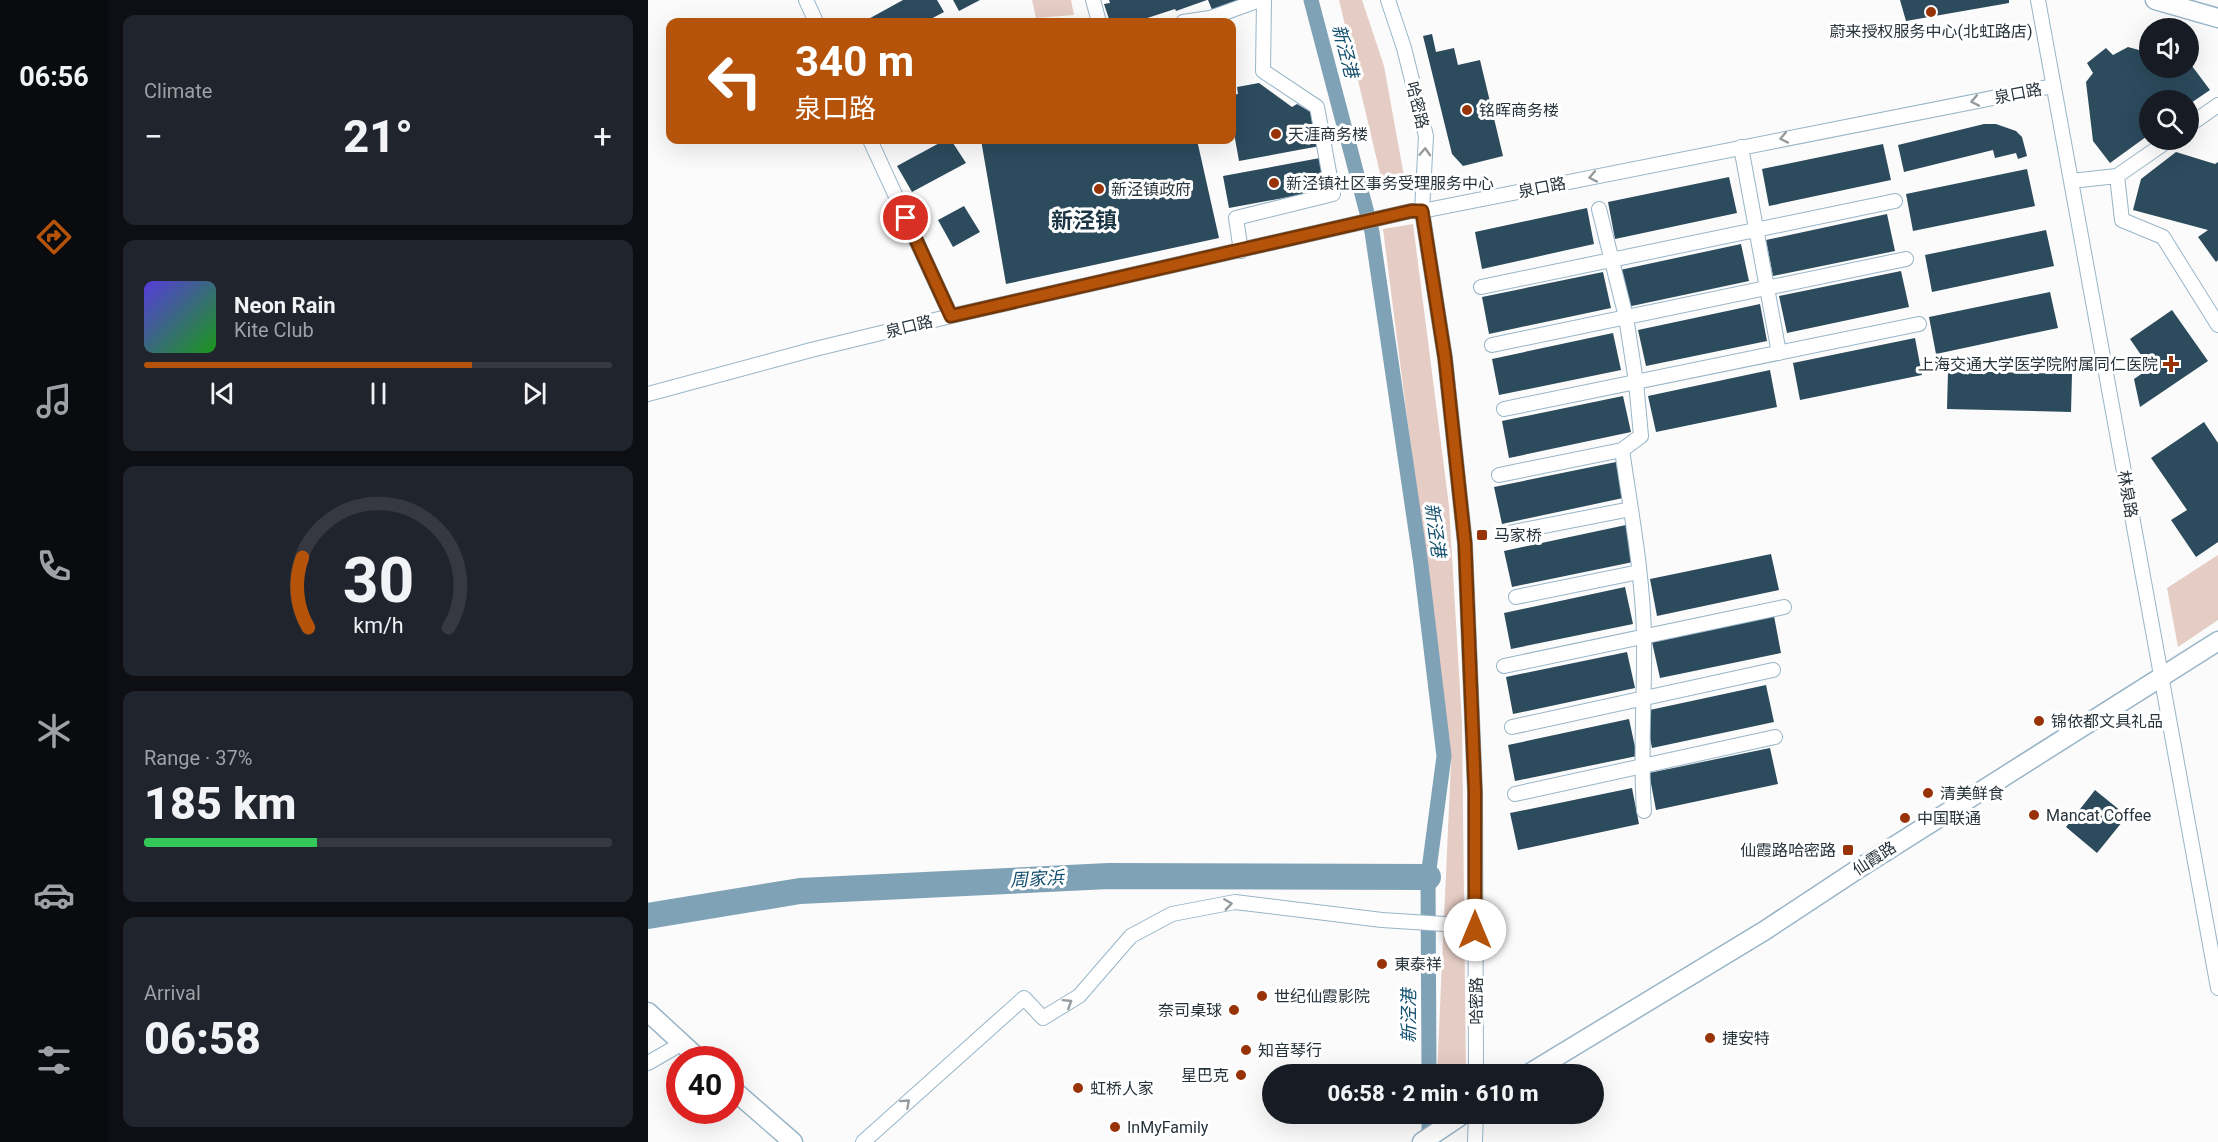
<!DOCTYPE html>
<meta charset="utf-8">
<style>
:root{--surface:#171b24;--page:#20242c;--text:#f1f3f6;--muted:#9ea1a6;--line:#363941;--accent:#b45309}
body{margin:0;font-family:Roboto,"Noto Sans SC",sans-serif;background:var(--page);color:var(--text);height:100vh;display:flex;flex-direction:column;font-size:22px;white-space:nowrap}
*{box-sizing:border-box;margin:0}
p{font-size:20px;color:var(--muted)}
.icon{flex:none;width:33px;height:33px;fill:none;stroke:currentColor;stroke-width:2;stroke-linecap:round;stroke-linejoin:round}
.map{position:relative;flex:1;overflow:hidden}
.drawer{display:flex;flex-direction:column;gap:15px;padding:15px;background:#0d0f14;width:540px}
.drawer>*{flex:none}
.guide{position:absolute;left:18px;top:18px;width:570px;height:126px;border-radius:12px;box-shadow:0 6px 24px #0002;background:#b45309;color:#fff;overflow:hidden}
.fabs{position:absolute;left:1491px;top:18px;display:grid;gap:12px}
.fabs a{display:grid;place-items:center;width:60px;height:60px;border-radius:50%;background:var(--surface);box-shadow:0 6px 24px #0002;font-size:30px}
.speed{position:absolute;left:18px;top:1046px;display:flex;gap:12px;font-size:30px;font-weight:700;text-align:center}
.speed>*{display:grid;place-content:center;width:78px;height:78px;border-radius:50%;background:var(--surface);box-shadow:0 6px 24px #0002;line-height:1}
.speed .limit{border:9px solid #d22;background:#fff;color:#111}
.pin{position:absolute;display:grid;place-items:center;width:51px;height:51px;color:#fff;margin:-26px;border:3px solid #fff;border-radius:50%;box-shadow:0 2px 6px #0007}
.me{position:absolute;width:66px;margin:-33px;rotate:0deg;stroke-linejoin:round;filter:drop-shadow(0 0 4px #0008)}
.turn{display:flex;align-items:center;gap:21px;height:126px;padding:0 30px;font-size:27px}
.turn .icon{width:78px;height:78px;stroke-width:2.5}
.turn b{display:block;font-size:42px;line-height:51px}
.big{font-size:45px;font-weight:800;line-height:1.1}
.drawer .tile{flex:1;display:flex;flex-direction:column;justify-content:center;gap:9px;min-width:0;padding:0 21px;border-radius:12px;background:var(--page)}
.drawer .dial{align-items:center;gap:0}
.dial svg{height:156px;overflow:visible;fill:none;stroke:var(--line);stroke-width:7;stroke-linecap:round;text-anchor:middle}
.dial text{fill:var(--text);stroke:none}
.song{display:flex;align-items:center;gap:18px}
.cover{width:72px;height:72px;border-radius:9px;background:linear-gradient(135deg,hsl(250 70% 55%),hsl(120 70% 35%))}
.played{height:6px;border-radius:3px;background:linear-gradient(90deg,var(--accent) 70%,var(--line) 70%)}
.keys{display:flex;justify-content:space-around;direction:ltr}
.heat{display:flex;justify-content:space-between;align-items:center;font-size:33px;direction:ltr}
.charge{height:9px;border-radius:4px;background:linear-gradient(90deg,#34c759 37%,var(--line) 0)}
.trip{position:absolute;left:614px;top:1064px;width:342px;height:60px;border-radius:30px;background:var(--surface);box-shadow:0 6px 24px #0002;font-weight:800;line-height:60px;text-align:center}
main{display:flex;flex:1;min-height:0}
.dock{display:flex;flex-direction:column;width:108px;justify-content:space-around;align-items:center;background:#090b0e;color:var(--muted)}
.dock .icon{width:42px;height:42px}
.dock .selected{color:var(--accent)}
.dock b{font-size:27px;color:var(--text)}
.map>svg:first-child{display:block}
</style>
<main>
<nav class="dock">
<b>06:56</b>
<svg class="icon selected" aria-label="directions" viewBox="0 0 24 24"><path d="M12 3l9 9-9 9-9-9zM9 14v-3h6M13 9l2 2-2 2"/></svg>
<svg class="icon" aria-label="music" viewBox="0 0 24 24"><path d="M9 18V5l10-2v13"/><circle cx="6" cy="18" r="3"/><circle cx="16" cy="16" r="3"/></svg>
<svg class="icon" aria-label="phone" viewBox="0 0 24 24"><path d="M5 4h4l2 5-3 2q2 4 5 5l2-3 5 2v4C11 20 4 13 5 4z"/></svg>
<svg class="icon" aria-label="climate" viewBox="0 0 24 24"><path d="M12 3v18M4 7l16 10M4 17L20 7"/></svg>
<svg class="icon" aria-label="car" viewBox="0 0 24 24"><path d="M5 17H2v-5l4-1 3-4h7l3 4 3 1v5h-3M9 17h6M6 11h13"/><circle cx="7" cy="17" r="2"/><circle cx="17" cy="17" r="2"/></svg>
<svg class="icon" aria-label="filters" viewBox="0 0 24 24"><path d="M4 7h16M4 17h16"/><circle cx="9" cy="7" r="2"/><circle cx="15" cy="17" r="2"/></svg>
</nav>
<section class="drawer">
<div class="tile"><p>Climate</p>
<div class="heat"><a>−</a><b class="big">21°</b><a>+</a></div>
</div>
<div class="tile">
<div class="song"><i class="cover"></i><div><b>Neon Rain</b><p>Kite Club</p></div></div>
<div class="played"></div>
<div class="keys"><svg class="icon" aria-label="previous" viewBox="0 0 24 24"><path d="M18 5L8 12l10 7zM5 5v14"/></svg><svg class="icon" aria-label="pause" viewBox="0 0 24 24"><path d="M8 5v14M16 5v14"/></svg><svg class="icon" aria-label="next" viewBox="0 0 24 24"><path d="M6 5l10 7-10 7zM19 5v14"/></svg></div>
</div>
<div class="tile dial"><svg viewBox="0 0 100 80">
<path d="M14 69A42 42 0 1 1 86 69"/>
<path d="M14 69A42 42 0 0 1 11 33" stroke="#b45309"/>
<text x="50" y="56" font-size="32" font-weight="700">30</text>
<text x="50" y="72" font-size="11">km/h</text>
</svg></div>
<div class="tile"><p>Range · 37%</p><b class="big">185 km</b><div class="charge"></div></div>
<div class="tile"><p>Arrival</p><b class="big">06:58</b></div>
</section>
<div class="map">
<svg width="1570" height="1142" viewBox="0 0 1570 1142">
<rect width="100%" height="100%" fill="#fbfbfb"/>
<path fill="#e5cdc5" d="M384 0H423L426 15 388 18Z
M691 0H714L736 66 756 176 749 188 736 190Z
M765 224 801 506 814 723 818 1074H789L803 762 735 229Z
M1570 555V620L1530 647 1519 588Z"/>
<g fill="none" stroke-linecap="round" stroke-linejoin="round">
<path stroke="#80a2b7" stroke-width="15" d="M663 0 724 232 773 565 796 756 780 877 781 1074
M781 1113V1142"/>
<path stroke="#80a2b7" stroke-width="26" d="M0 916 152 891 461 876 780 877"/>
</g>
<path fill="#2c4b5d" d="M255 0H289L296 12 277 22H215Z
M305 0H332L311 11Z
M461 0H559L528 11 527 9 487 22H462L456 4 462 3Z
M560 0H597L565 12Z
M1252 0H1361V3L1258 21Z
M784 34 788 52 806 48 810 65 832 60 855 156 815 166 804 154 775 36Z
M1480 47 1502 53V68L1544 66 1562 90 1540 105V100H1502V134L1462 163 1445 141 1438 82 1445 73 1439 63 1458 48 1465 55Z
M611 83 644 107 649 104 666 114 672 146 591 161 584 122V95L590 94 589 87Z
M1336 124H1348L1368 131 1374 137 1379 156 1370 159 1368 153 1347 158 1345 150 1256 172 1250 145Z
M297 140H303L318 163 264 192 249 166Z
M333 140H549L571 238 358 284Z
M1235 144 1243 180 1121 206 1114 169Z
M1528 152 1567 164 1570 162V260L1568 262 1550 237 1560 230 1485 210 1493 179Z
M672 158 678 190 581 208 575 176Z
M1379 169 1387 206 1265 231 1258 194Z
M1081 177 1089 213 967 239 960 202Z
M316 206 332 232 305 247 290 220Z
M939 208 946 244 834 269 827 232Z
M1239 214 1247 251 1125 276 1118 240Z
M1398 230 1406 266 1284 292 1277 255Z
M1093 244 1101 281 979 307 972 270Z
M1253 271 1261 307 1139 333 1131 296Z
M955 272 963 308 841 334 834 297Z
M1402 292 1410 328 1288 354 1281 317Z
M1112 304 1119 341 998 366 990 330Z
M1524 310 1560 361 1492 407 1486 379 1502 368 1482 339Z
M965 333 973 370 851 395 844 359Z
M1267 338 1274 375 1152 400 1145 363Z
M1122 370 1129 407 1008 432 1000 396Z
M1300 371 1424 374 1423 412 1299 409Z
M975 396 983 432 861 458 854 421Z
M1556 422 1570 443V542L1548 557 1523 520 1539 510 1503 458Z
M968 462 975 498 854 524 846 487Z
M978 525 985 562 864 587 856 551Z
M1123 554 1131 590 1009 616 1002 579Z
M977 587 985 624 863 649 856 613Z
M1126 616 1133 653 1012 678 1004 642Z
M979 652 987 688 865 714 858 677Z
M1118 685 1126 722 1004 748 997 711Z
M981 719 989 756 867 781 860 745Z
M1122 748 1130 784 1008 810 1001 773Z
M984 788 991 824 870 850 862 813Z
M1447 790 1479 816 1449 853 1418 827Z"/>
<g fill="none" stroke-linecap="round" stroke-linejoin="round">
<g stroke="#98b5c8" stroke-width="16">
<path id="minor" d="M158 0 168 22
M445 0 451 22
M740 0 756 48 778 136 774 211 797 358 817 544 827 792 828 1074
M1390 0 1570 988
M535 22 562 18 612 0
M1540 126 1570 105
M222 140 303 316
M1093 147 1131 353
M1469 176 1521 140
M1423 181 1469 176 1474 220 1515 237 1570 325
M951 209 978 317 988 382 993 436 974 450C983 512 995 575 996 637 997 695 992 753 996 811
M593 251 588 218 685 194 669 107 615 71 616 0
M833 287 1247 201
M844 345 1258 259
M0 394 163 350 303 316 763 211H774L1405 86
M856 409 1271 324
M851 475 974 450
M860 533 983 509
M868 597 991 572
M856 666 1136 607
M864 727 1125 670
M867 794 1127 737
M0 1063 33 1044
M215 1142 376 998 395 1018 431 996 483 936 524 914 587 902 734 920 828 926
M827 1142 828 1113"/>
</g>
<g stroke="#98b5c8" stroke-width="21">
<path id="major" d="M1507 0 1570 18
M0 1012 51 1059
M880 1074 1116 931 1210 869 1570 641
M82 1087 145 1142
M774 1142 817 1113"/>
</g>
<use href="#minor" stroke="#fff" stroke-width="14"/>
<use href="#major" stroke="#fff" stroke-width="18"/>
</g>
<defs><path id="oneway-chevron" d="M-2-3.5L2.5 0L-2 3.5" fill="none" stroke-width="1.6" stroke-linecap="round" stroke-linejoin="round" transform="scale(1.5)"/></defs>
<g stroke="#949a9d">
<use href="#oneway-chevron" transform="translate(1327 101) rotate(169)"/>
<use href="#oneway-chevron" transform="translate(1136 138) rotate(169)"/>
<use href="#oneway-chevron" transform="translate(777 152) rotate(-87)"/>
<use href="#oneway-chevron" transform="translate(945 177) rotate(169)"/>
<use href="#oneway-chevron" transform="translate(580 904) rotate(-8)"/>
<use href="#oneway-chevron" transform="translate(420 1003) rotate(-32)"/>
<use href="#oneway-chevron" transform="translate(258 1103) rotate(-42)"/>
</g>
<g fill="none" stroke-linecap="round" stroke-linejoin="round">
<g stroke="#753606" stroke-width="15">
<path id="route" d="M258 218 303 316 763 211H774L797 358 817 544 827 792V930"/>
</g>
<use href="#route" stroke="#b45309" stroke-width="10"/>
</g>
<g fill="#983207" stroke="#fff" stroke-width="2">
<circle cx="1283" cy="12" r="6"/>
<circle cx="819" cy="110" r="6"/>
<circle cx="628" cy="134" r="6"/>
<circle cx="626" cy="183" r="6"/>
<circle cx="451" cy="189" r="6"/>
<path d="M1520 355h6v6h6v6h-6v6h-6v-6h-6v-6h6z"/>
<rect x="828" y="529" width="12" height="12" rx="3"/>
<circle cx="1391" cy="721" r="6"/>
<circle cx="1280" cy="793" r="6"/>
<circle cx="1386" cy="815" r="6"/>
<circle cx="1257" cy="818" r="6"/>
<rect x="1194" y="844" width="12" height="12" rx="3"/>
<circle cx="734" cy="964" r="6"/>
<circle cx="614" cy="996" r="6"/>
<circle cx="586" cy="1010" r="6"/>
<circle cx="1062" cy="1038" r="6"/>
<circle cx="598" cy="1050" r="6"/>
<circle cx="593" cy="1075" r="6"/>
<circle cx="430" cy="1088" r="6"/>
<circle cx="467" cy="1127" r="6"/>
</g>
<g text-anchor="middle" stroke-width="6" stroke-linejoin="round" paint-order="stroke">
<g font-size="16" fill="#28343b" stroke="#fff" text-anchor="start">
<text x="1283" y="37" text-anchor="middle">蔚来授权服务中心(北虹路店)</text>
<text x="831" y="116">铭晖商务楼</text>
<text x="640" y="140">天涯商务楼</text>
<text x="638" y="189">新泾镇社区事务受理服务中心</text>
<text x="463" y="195">新泾镇政府</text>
<text x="1510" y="370" text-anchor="end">上海交通大学医学院附属同仁医院</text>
<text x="846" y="541">马家桥</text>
<text x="1403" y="727">锦依都文具礼品</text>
<text x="1292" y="799">清美鲜食</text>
<text x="1398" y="821">Mancat Coffee</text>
<text x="1269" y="824">中国联通</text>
<text x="1188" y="856" text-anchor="end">仙霞路哈密路</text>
<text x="746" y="970">東泰祥</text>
<text x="626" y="1002">世纪仙霞影院</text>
<text x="574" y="1016" text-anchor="end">奈司桌球</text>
<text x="1074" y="1044">捷安特</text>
<text x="610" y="1056">知音琴行</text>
<text x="581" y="1081" text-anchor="end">星巴克</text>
<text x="442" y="1094">虹桥人家</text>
<text x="479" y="1133">InMyFamily</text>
</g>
<g font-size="16" fill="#28343b" stroke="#fff">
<text transform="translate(1370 93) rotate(-11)" y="6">泉口路</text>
<text transform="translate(770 105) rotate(76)" y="6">哈密路</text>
<text transform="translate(894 187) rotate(-11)" y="6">泉口路</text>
<text transform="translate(261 326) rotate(-14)" y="6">泉口路</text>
<text transform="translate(1480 494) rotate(80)" y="6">林泉路</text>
<text transform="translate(1226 858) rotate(-33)" y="6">仙霞路</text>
<text transform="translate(828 1001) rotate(-90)" y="6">哈密路</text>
</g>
<g font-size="18" font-style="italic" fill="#13506e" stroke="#fff">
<text transform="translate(697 51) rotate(75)" y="6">新泾港</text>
<text transform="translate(787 530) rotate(82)" y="6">新泾港</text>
<text transform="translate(389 879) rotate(-3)" y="6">周家浜</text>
<text transform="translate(761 1016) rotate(-90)" y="6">新泾港</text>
</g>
<g font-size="22" font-weight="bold" fill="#1b3544" stroke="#fff">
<text x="436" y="228">新泾镇</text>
</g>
</g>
</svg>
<div class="fabs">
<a><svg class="icon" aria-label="sound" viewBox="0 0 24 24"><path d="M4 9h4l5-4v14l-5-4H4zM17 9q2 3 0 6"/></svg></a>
<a><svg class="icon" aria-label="search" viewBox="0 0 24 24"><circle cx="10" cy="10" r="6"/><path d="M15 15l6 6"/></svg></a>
</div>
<div class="speed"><div class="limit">40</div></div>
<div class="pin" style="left:258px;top:218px;background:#d93025"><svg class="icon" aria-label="arrive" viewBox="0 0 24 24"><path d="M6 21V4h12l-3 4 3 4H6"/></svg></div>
<svg class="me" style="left:827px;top:930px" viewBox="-20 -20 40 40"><circle r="19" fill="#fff"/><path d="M0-13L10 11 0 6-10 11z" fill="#b45309"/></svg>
<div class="trip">06:58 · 2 min · 610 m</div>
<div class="guide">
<div class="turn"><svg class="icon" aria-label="left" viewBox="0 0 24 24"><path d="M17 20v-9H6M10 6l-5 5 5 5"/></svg><div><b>340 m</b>泉口路</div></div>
</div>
</div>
</main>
